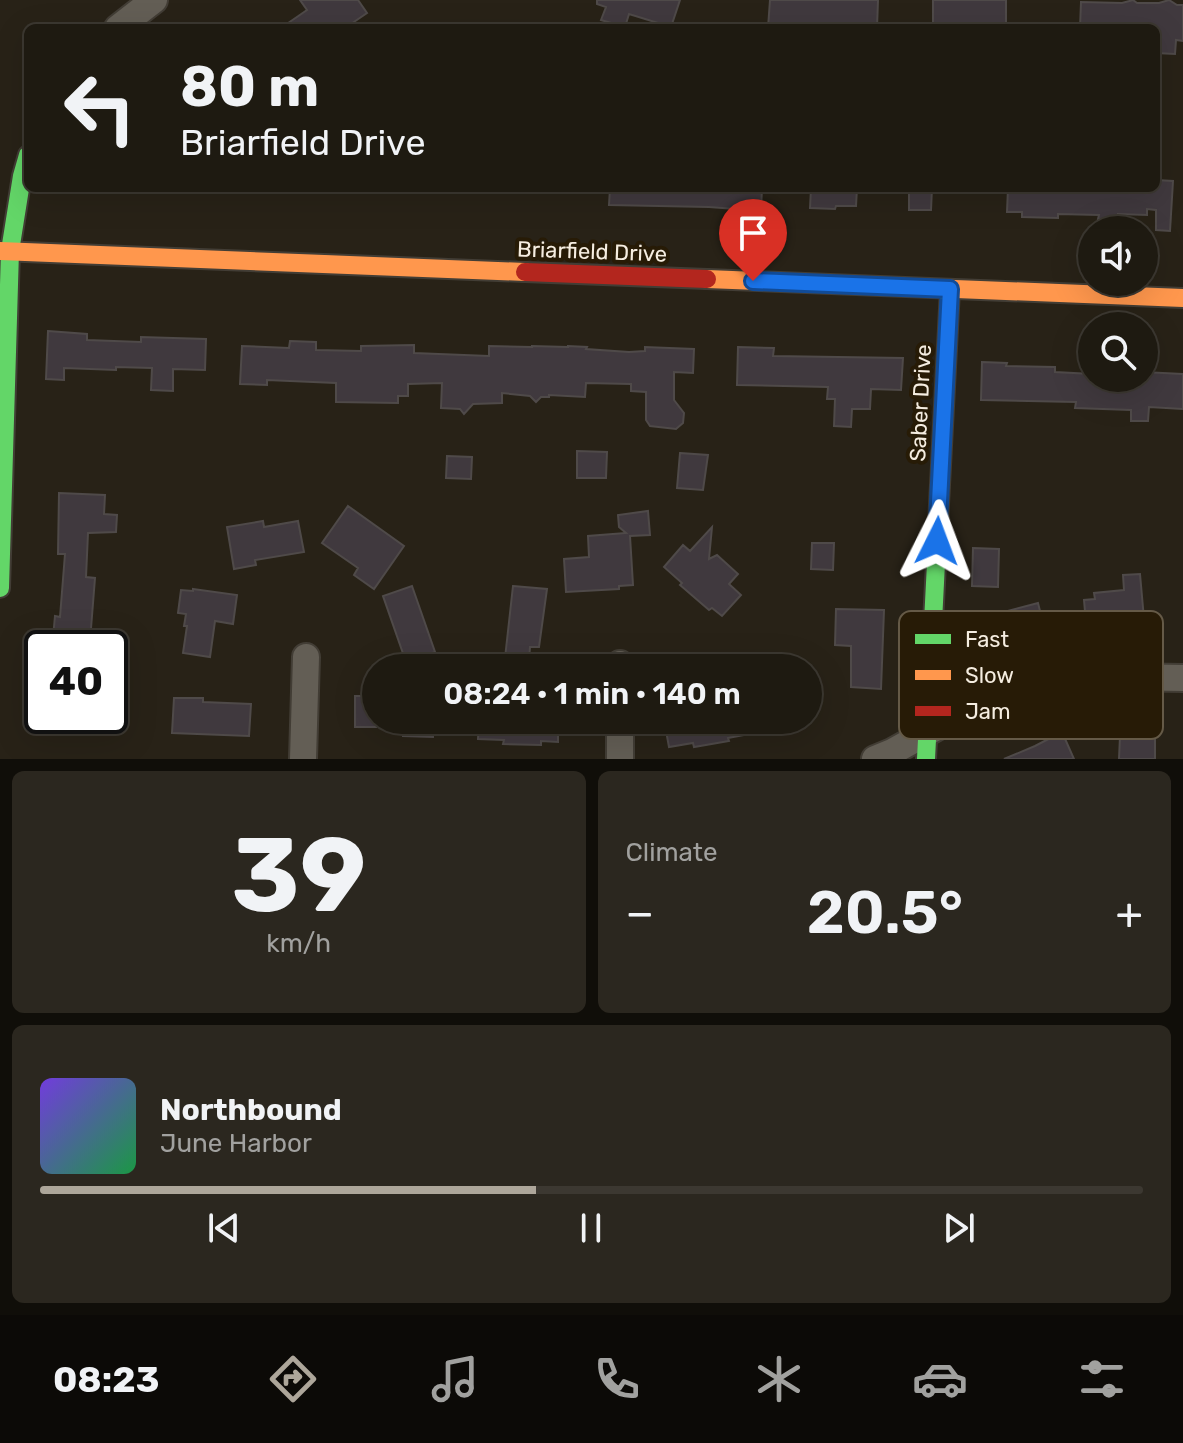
<!DOCTYPE html>
<meta charset="utf-8">
<style>
:root{--surface:#1e1a11;--page:#2b271f;--text:#f1f3f6;--muted:#a1a19f;--line:#3c3831;--accent:#ada69a}
body{margin:0;font-family:Rubik,sans-serif;background:var(--page);color:var(--text);height:100vh;display:flex;flex-direction:column;font-size:30px;white-space:nowrap}
*{box-sizing:border-box;margin:0}
p{font-size:26px;color:var(--muted)}
.icon{flex:none;width:44px;height:44px;fill:none;stroke:currentColor;stroke-width:2;stroke-linecap:round;stroke-linejoin:round}
.map{position:relative;height:759px;overflow:hidden}
.side{display:flex;flex-direction:column;gap:12px;padding:12px;background:#100e09;flex:1}
.side>*{flex:none}
.guide{position:absolute;left:24px;top:24px;width:1136px;height:168px;border-radius:12px;box-shadow:0 8px 32px #0002,0 0 0 2px var(--line);background:#1e1a11;color:var(--text);overflow:hidden}
.tools{position:absolute;left:1078px;top:216px;display:grid;gap:16px}
.tools a{display:grid;place-items:center;width:80px;height:80px;border-radius:50%;background:var(--surface);box-shadow:0 8px 32px #0002,0 0 0 2px var(--line);font-size:40px}
.speed{position:absolute;left:24px;top:630px;display:flex;gap:16px;font-size:40px;font-weight:700;text-align:center}
.speed>*{display:grid;place-content:center;width:104px;height:104px;border-radius:50%;background:var(--surface);box-shadow:0 8px 32px #0002,0 0 0 2px var(--line);line-height:1}
.speed .limit{border:4px solid #111;border-radius:12px;background:#fff;color:#111}
.pin{position:absolute;display:grid;place-items:center;width:68px;height:68px;color:#fff;margin:-82px -34px;border-radius:50% 50% 50% 0;rotate:-45deg;box-shadow:0 0 8px #0007}
.pin .icon{rotate:45deg}
.me{position:absolute;width:88px;margin:-44px;rotate:3deg;stroke-linejoin:round;filter:drop-shadow(0 0 6px #0008)}
.turn{display:flex;align-items:center;gap:28px;height:168px;padding:0 24px;font-size:36px}
.turn .icon{width:104px;height:104px;stroke-width:2.5}
.turn b{display:block;font-size:56px;line-height:68px}
.big{font-size:60px;font-weight:600;line-height:1.1}
.side .card{flex:1;display:flex;flex-direction:column;justify-content:center;gap:12px;min-width:0;padding:0 28px;border-radius:12px;background:var(--page)}
.side .dial{align-items:center;gap:0}
.dial b{font-size:104px;line-height:1}
.song{display:flex;align-items:center;gap:24px}
.cover{width:96px;height:96px;border-radius:12px;background:linear-gradient(135deg,hsl(260 70% 55%),hsl(140 70% 35%))}
.played{height:8px;border-radius:4px;background:linear-gradient(90deg,var(--accent) 45%,var(--line) 45%)}
.keys{display:flex;justify-content:space-around;direction:ltr}
.heat{display:flex;justify-content:space-between;align-items:center;font-size:44px;direction:ltr}
.side .tiles{flex:1;display:grid;gap:12px;grid-template-columns:1fr 1fr}
.card:last-child{grid-column:span 2}
.trip{position:absolute;left:362px;top:654px;width:460px;height:80px;border-radius:40px;background:var(--surface);box-shadow:0 8px 32px #0002,0 0 0 2px var(--line);font-weight:600;line-height:80px;text-align:center}
.tab-bar{display:flex;height:128px;justify-content:space-around;align-items:center;background:#0c0a07;color:var(--muted)}
.tab-bar .icon{width:56px;height:56px}
.tab-bar .on{color:var(--accent)}
.tab-bar b{font-size:36px;color:var(--text)}
.map>svg:first-child{display:block}
</style>
<div class="map">
<svg width="1183" height="759" viewBox="0 0 1183 759">
<rect width="100%" height="100%" fill="#282217"/>
<path fill="#40393e" stroke="#4f4a49" stroke-width="2" d="M300 0H358L367 13 345 28H281L307 10Z
M597 0H680L671 27 629 14 625 27 601 20 606 7 597 4Z
M770 0H878L877 28H768Z
M933 0H1006V28L933 27Z
M1133 0 1137 3H1159L1169 0 1177 5H1183V41L1176 40 1175 54 1156 53V28H1080L1081 2 1122 3Z
M1156 180 1173 181 1170 231 1156 230V210L1147 209V215L1118 214V220L1098 219 1099 215 1058 214V218L1022 217V212H1007L1008 188H1156Z
M610 188H762L761 211 709 207 609 205Z
M811 188H857L856 206H836L835 209 810 208Z
M909 188H932L931 210H909Z
M48 331 87 334V340L141 342V337L206 339 205 370 173 369V391L151 390 152 368 116 367V370L64 368V380L46 379Z
M290 341 316 342V350L361 351V346L414 345V353L489 356V346L532 347V346L568 347V346L587 347 586 349 629 352 645 351V347L694 349 693 373 674 372V400L684 413 683 423 676 429 650 426 646 420V392L631 391V384L586 383 585 397 549 395V397H541L536 402 530 396 502 393V403L473 404 464 414 460 409 441 408 442 383 408 384V396H398V403L336 402V383L267 380V385L240 384 242 346 289 348Z
M738 347 774 348 773 356 903 358 901 390 871 389 870 409H852L851 427 834 426 835 399H827L828 387 737 385Z
M982 362 1007 363 1006 366 1055 367V372L1092 374V378H1144V372L1183 374V409L1149 407 1148 421H1131V410L1075 408 1076 402 981 400Z
M577 451 607 452 606 478H577Z
M680 453 708 455 703 490 677 488Z
M447 456 472 457 471 479 446 478Z
M59 493 105 495 104 514 117 515 116 532 88 533 86 577 95 578 90 641 53 638 55 616 60 617 65 554H58Z
M348 506 404 546 374 589 354 575 358 568 322 543Z
M648 511 650 535 630 536 633 585 619 586V589L566 592 564 559 589 557 588 536 626 533 619 527 618 515Z
M263 521 264 527 298 521 304 552 255 560 256 565 234 569 227 527Z
M712 527 709 559 717 555 738 574 729 584 741 595 722 616 712 608 709 610 680 585 682 583 664 567 683 545 690 551Z
M812 543H834L833 570 811 569Z
M973 548 999 549 998 587 972 586Z
M1140 574 1144 619 1086 623 1084 600 1095 599 1094 593 1124 590 1123 575Z
M412 586 435 652 406 662 383 596Z
M513 586 547 589 539 647H530L529 660 505 658Z
M193 589 237 595 233 624 215 621 210 657 183 653 187 626H184L186 614 178 613 181 590 193 591Z
M1038 603 1045 631 984 645 977 619Z
M836 609 884 610 881 689 851 687V646L835 645Z
M355 696H376V727H355Z
M174 698H203V702L251 704 249 736 172 733Z
M403 720H434L433 737 403 736Z
M479 720H558V742L541 741V745L503 744 504 740 478 739Z
M664 720H775L776 729 728 738 729 741 694 747 693 743 669 747Z
M1062 732 1074 759H1004L1035 746Z
M1120 736 1155 737V759H1119Z"/>
<g fill="none" stroke-linecap="round" stroke-linejoin="round">
<g stroke="#423d35" stroke-width="30">
<path id="street" d="M118 28 154 0
M620 668V664
M303 759 306 657
M620 759V720
M875 759 892 752 973 707 1059 686 1123 677 1183 678"/>
</g>
<g stroke="#423d35" stroke-width="22">
<path id="fast" d="M0 588 10 251 22 176 28 155
M926 759 950 289"/>
</g>
<g stroke="#423d35" stroke-width="22">
<path id="slow" d="M0 251 525 272
M707 279 1183 298"/>
</g>
<g stroke="#423d35" stroke-width="22">
<path id="jam" d="M525 272 707 279"/>
</g>
<use href="#street" stroke="#635e55" stroke-width="26"/>
<use href="#fast" stroke="#63d668" stroke-width="18"/>
<use href="#slow" stroke="#ff974d" stroke-width="18"/>
<use href="#jam" stroke="#b3261e" stroke-width="18"/>
</g>
<g fill="none" stroke-linecap="round" stroke-linejoin="round">
<g stroke="#114b97" stroke-width="20">
<path id="route" d="M753 281 950 289 937 541"/>
</g>
<use href="#route" stroke="#1a73e8" stroke-width="14"/>
</g>
<g text-anchor="middle" stroke-width="8" stroke-linejoin="round" paint-order="stroke">
<g font-size="22" fill="#f5ede0" stroke="#271b06">
<text transform="translate(592 251) rotate(2)" y="8">Briarfield Drive</text>
<text transform="translate(920 403) rotate(-87)" y="8">Saber Drive</text>
</g>
</g>
<rect x="899" y="611" width="264" height="128" rx="12" fill="#271b06" stroke="#655a47" stroke-width="2"/>
<rect x="915" y="634" width="36" height="10" fill="#63d668"/>
<rect x="915" y="670" width="36" height="10" fill="#ff974d"/>
<rect x="915" y="706" width="36" height="10" fill="#b3261e"/>
<g font-size="22" fill="#f5ede0">
<text x="965" y="647">Fast</text>
<text x="965" y="683">Slow</text>
<text x="965" y="719">Jam</text>
</g>
</svg>
<div class="tools">
<a><svg class="icon" aria-label="sound" viewBox="0 0 24 24"><path d="M4 9h4l5-4v14l-5-4H4zM17 9q2 3 0 6"/></svg></a>
<a><svg class="icon" aria-label="search" viewBox="0 0 24 24"><circle cx="10" cy="10" r="6"/><path d="M15 15l6 6"/></svg></a>
</div>
<div class="speed"><div class="limit">40</div></div>
<div class="pin" style="left:753px;top:281px;background:#d93025"><svg class="icon" aria-label="arrive" viewBox="0 0 24 24"><path d="M6 21V4h12l-3 4 3 4H6"/></svg></div>
<svg class="me" style="left:937px;top:541px" viewBox="-20 -20 40 40"><path d="M0-17L14 15 0 8-14 15z" fill="#1a73e8" stroke="#fff" stroke-width="4"/></svg>
<div class="trip">08:24 · 1 min · 140 m</div>
<div class="guide">
<div class="turn"><svg class="icon" aria-label="left" viewBox="0 0 24 24"><path d="M17 20v-9H6M10 6l-5 5 5 5"/></svg><div><b>80 m</b>Briarfield Drive</div></div>
</div>
</div>
<section class="side">
<div class="tiles">
<div class="card dial"><b>39</b><p>km/h</p></div>
<div class="card"><p>Climate</p>
<div class="heat"><a>−</a><b class="big">20.5°</b><a>+</a></div>
</div>
<div class="card">
<div class="song"><i class="cover"></i><div><b>Northbound</b><p>June Harbor</p></div></div>
<div class="played"></div>
<div class="keys"><svg class="icon" aria-label="previous" viewBox="0 0 24 24"><path d="M18 5L8 12l10 7zM5 5v14"/></svg><svg class="icon" aria-label="pause" viewBox="0 0 24 24"><path d="M8 5v14M16 5v14"/></svg><svg class="icon" aria-label="next" viewBox="0 0 24 24"><path d="M6 5l10 7-10 7zM19 5v14"/></svg></div>
</div>
</div>
</section>
<nav class="tab-bar">
<b>08:23</b>
<svg class="icon on" aria-label="directions" viewBox="0 0 24 24"><path d="M12 3l9 9-9 9-9-9zM9 14v-3h6M13 9l2 2-2 2"/></svg>
<svg class="icon" aria-label="music" viewBox="0 0 24 24"><path d="M9 18V5l10-2v13"/><circle cx="6" cy="18" r="3"/><circle cx="16" cy="16" r="3"/></svg>
<svg class="icon" aria-label="phone" viewBox="0 0 24 24"><path d="M5 4h4l2 5-3 2q2 4 5 5l2-3 5 2v4C11 20 4 13 5 4z"/></svg>
<svg class="icon" aria-label="climate" viewBox="0 0 24 24"><path d="M12 3v18M4 7l16 10M4 17L20 7"/></svg>
<svg class="icon" aria-label="car" viewBox="0 0 24 24"><path d="M5 17H2v-5l4-1 3-4h7l3 4 3 1v5h-3M9 17h6M6 11h13"/><circle cx="7" cy="17" r="2"/><circle cx="17" cy="17" r="2"/></svg>
<svg class="icon" aria-label="filters" viewBox="0 0 24 24"><path d="M4 7h16M4 17h16"/><circle cx="9" cy="7" r="2"/><circle cx="15" cy="17" r="2"/></svg>
</nav>
